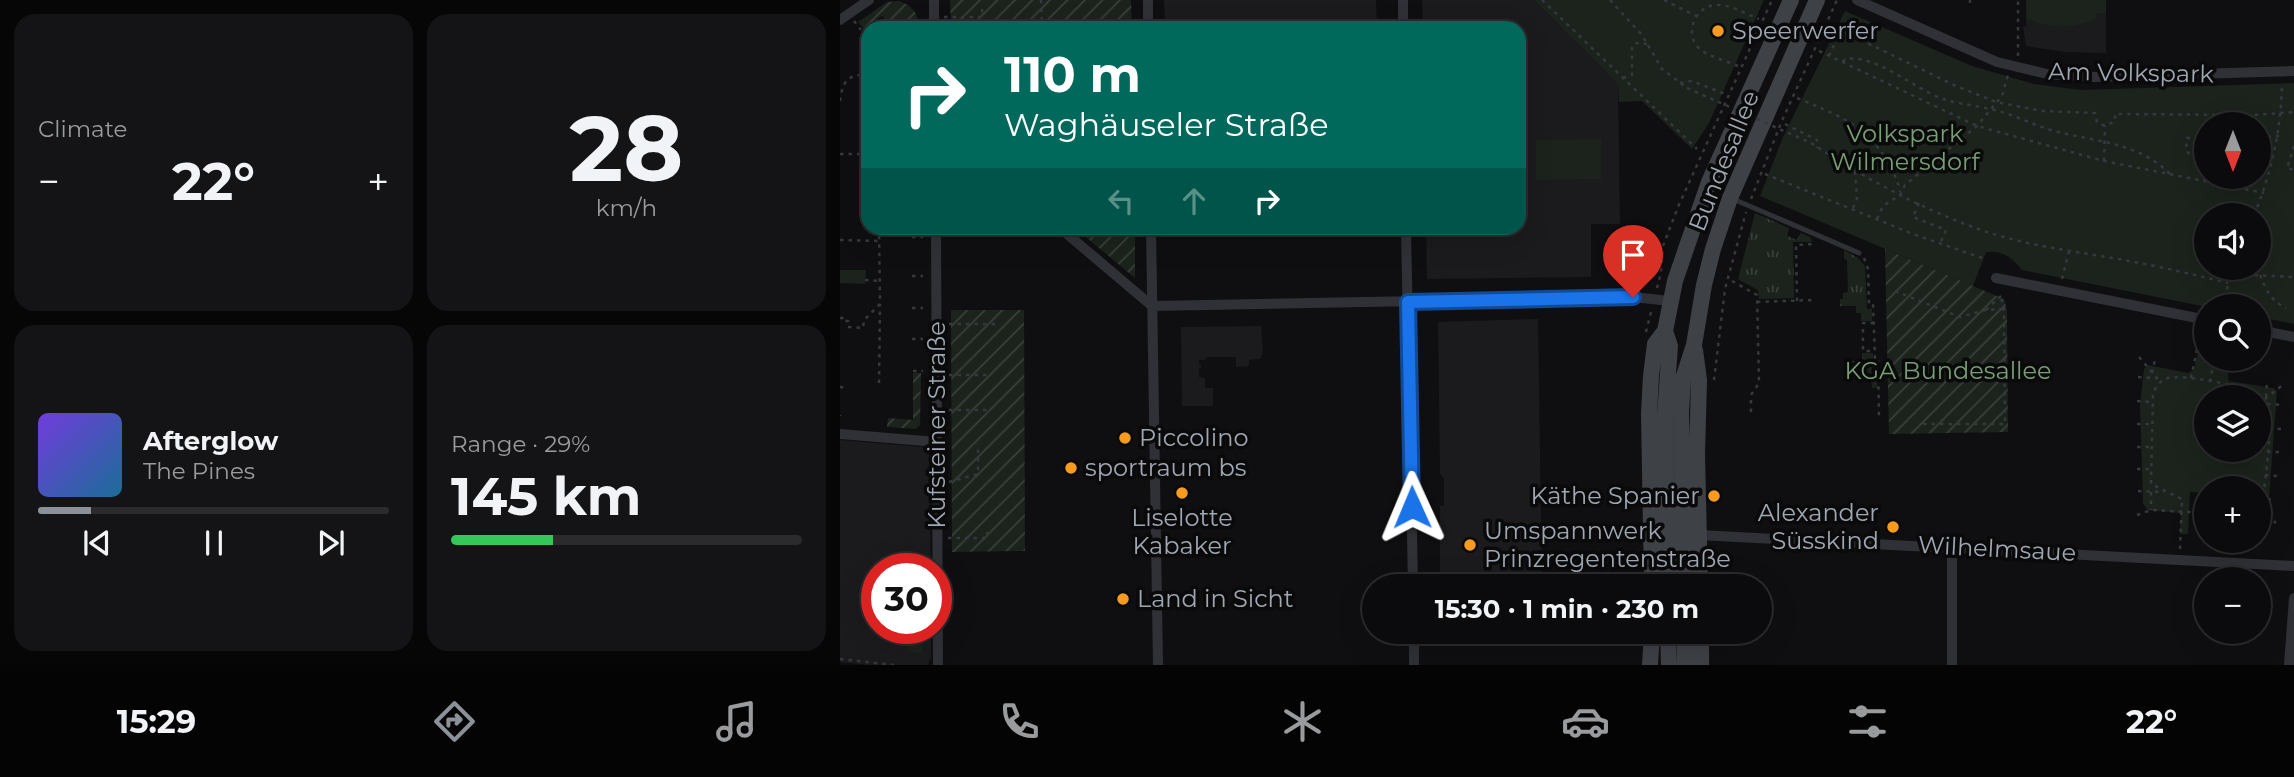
<!DOCTYPE html>
<meta charset="utf-8">
<style>
:root{--surface:#0b0b0d;--page:#141416;--text:#f1f3f6;--muted:#9a9b9d;--line:#2b2b2e;--accent:#8c9099}
body{margin:0;font-family:Montserrat,sans-serif;background:var(--page);color:var(--text);height:100vh;display:flex;flex-direction:column;font-size:26px;white-space:nowrap}
*{box-sizing:border-box;margin:0}
p{font-size:23px;color:var(--muted)}
.icon{flex:none;width:38px;height:38px;fill:none;stroke:currentColor;stroke-width:2;stroke-linecap:round;stroke-linejoin:round}
.map{position:relative;flex:1;overflow:hidden}
.details{display:flex;flex-direction:column;gap:14px;padding:14px;background:#060607;width:840px}
.details>*{flex:none}
.banner{position:absolute;left:21px;top:21px;width:665px;height:214px;border-radius:21px;box-shadow:0 7px 28px #0002,0 0 0 2px var(--line);background:#00695c;color:#fff;overflow:hidden}
.needle{width:46px;rotate:180deg}
.fabs{position:absolute;left:1354px;top:112px;display:grid;gap:14px}
.fabs a{display:grid;place-items:center;width:77px;height:77px;border-radius:50%;background:var(--surface);box-shadow:0 7px 28px #0002,0 0 0 2px var(--line);font-size:35px}
.speed{position:absolute;left:21px;top:553px;display:flex;gap:14px;font-size:35px;font-weight:700;text-align:center}
.speed>*{display:grid;place-content:center;width:91px;height:91px;border-radius:50%;background:var(--surface);box-shadow:0 7px 28px #0002,0 0 0 2px var(--line);line-height:1}
.speed .limit{border:10px solid #d22;background:#fff;color:#111}
.pin{position:absolute;display:grid;place-items:center;width:60px;height:60px;color:#fff;margin:-72px -30px;border-radius:50% 50% 50% 0;rotate:-45deg;box-shadow:0 0 7px #0007}
.pin .icon{rotate:45deg}
.me{position:absolute;width:77px;margin:-38px;rotate:359deg;stroke-linejoin:round;filter:drop-shadow(0 0 5px #0008)}
.turn{display:flex;align-items:center;gap:24px;height:147px;padding:0 28px;font-size:32px}
.turn .icon{width:91px;height:91px;stroke-width:2.5}
.turn b{display:block;font-size:49px;line-height:60px}
.lanes{display:flex;align-items:center;height:66px;padding:0 28px;background:#0003;justify-content:center;gap:35px;direction:ltr}
.lanes .off{opacity:.35}
.big{font-size:52px;font-weight:700;line-height:1.1}
.details .card{flex:1;display:flex;flex-direction:column;justify-content:center;gap:10px;min-width:0;padding:0 24px;border-radius:21px;background:var(--page)}
.details .dial{align-items:center;gap:0}
.dial b{font-size:91px;line-height:1}
.song{display:flex;align-items:center;gap:21px}
.cover{width:84px;height:84px;border-radius:10px;background:linear-gradient(135deg,hsl(260 70% 55%),hsl(200 70% 35%))}
.played{height:7px;border-radius:4px;background:linear-gradient(90deg,var(--accent) 15%,var(--line) 15%)}
.keys{display:flex;justify-content:space-around;direction:ltr}
.heat{display:flex;justify-content:space-between;align-items:center;font-size:38px;direction:ltr}
.charge{height:10px;border-radius:5px;background:linear-gradient(90deg,#34c759 29%,var(--line) 0)}
.details .tiles{flex:1;display:grid;gap:14px;grid-template-columns:repeat(2,1fr)}
.trip{position:absolute;left:522px;top:574px;width:410px;height:70px;border-radius:35px;background:var(--surface);box-shadow:0 7px 28px #0002,0 0 0 2px var(--line);font-weight:700;line-height:70px;text-align:center}
.menu{display:flex;height:112px;justify-content:space-around;align-items:center;background:#040405;color:var(--muted)}
.menu .icon{width:49px;height:49px}
.menu .active{color:var(--accent)}
.menu b{font-size:32px;color:var(--text)}
main{display:flex;flex:1;min-height:0}
.map>svg:first-child{display:block}
</style>
<main>
<section class="details">
<div class="tiles">
<div class="card"><p>Climate</p>
<div class="heat"><a>−</a><b class="big">22°</b><a>+</a></div>
</div>
<div class="card dial"><b>28</b><p>km/h</p></div>
<div class="card">
<div class="song"><i class="cover"></i><div><b>Afterglow</b><p>The Pines</p></div></div>
<div class="played"></div>
<div class="keys"><svg class="icon" aria-label="previous" viewBox="0 0 24 24"><path d="M18 5L8 12l10 7zM5 5v14"/></svg><svg class="icon" aria-label="pause" viewBox="0 0 24 24"><path d="M8 5v14M16 5v14"/></svg><svg class="icon" aria-label="next" viewBox="0 0 24 24"><path d="M6 5l10 7-10 7zM19 5v14"/></svg></div>
</div>
<div class="card"><p>Range · 29%</p><b class="big">145 km</b><div class="charge"></div></div>
</div>
</section>
<div class="map">
<svg width="1454" height="665" viewBox="0 0 1454 665">
<defs>
<pattern id="grass-tufts" width="24" height="20" patternUnits="userSpaceOnUse" patternTransform="scale(1.75)"><rect width="24" height="20" fill="#1b231c"/><path d="M3 7l-1-3M5 7V3M7 7l1-3M15 17l-1-3M17 17v-4M19 17l1-3" fill="none" stroke="#39403b"/></pattern>
<pattern id="garden-furrows" width="10" height="10" patternUnits="userSpaceOnUse" patternTransform="scale(1.75)"><rect width="10" height="10" fill="#1b231c"/><path d="M-1 1l2-2M0 10L10 0M9 11l2-2" fill="none" stroke="#39403b"/></pattern>
</defs>
<rect width="100%" height="100%" fill="#0f0f11"/>
<path fill="#1b1b1e" d="M324 0H536L537 28H325Z
M582 0H694L778 84 780 224H751V277L587 279 586 228H679V28H583Z
M1186 0H1266V53L1225 52 1186 46 1183 26 1186 27Z
M698 319 702 586H605L604 574 600 573V506H604V479L600 473 598 322Z
M421 326 423 353 420 359 409 360V366L396 367V357H367L365 360H359V365H361V369H359V377L365 378V388H373V406H342L341 327Z
M0 440 82 447 89 453 91 569H37V628H91V657L88 665H29L0 662Z"/>
<path fill="url(#grass-tufts)" d="M915 213 949 228 947 236 957 240 961 233 970 237 972 242H953L954 298 919 299 918 290 898 279Z
M1004 250 1018 258 1025 266 1027 309H1032V321H1021V313H1016V306H1000V299H1003V293L1008 292 1007 260 1004 259Z
M1022 353H1033V362H1037V388H1032L1031 375H1010V361H1022Z
M69 628H82V654L67 651Z"/>
<path fill="#1b231c" fill-rule="evenodd" d="M694 0H924L869 123 852 149 802 101 779 102 778 84Z
M1186 0H1266V13H1256V19C1232 29 1210 29 1187 18Z
M1005 11 1132 66 1194 84 1241 90 1454 83V324L1419 317V306L1367 307 1182 270C1172 258 1163 250 1146 252L1133 286 920 196 943 137ZM1367 124H1419V177H1367ZM1419 215V268H1367V215Z
M761 139V179L696 180V140Z
M0 270H26L25 284 0 283Z
M1361 336 1367 337V359H1391L1388 375 1389 381 1433 388 1437 391 1428 512 1424 516H1419V488H1367V493L1350 492 1348 534H1340L1341 515 1339 513 1308 510 1303 504 1300 404 1304 369 1308 365 1348 373 1354 370ZM1367 397H1419V450H1367Z"/>
<path fill="url(#garden-furrows)" d="M110 0H291L292 28H111Z
M59 1C73 6 79 14 79 28H52L42 16 23 28 18 22 47 2Z
M235 228H295V278Z
M1045 249 1164 299 1167 310 1168 432 1049 434Z
M111 310H184L185 551 112 552Z
M73 373H81L80 425 76 429 47 427 48 418 73 420Z"/>
<g fill="none" stroke-linecap="round" stroke-linejoin="round">
<path stroke="#36383d" stroke-width="2.5" stroke-dasharray="3.5 5" stroke-linecap="butt" d="M201 0 202 28
M702 0 857 149
M770 0 802 35 822 69 847 88
M824 0 856 16
M1130 3V0
M104 17H142V9
M14 21 21 30
M990 25 1116 86 1156 102 1202 111 1255 113 1257 122 1265 126 1275 121V114L1415 115 1454 112
M979 51 1137 126 1264 161 1424 193
M989 56 1001 30
M1178 56V0
M1003 62 1005 59C1037 54 1072 88 1103 99 1118 104 1134 105 1150 109 1171 113 1190 124 1211 130 1253 142 1297 141 1330 174
M898 66C886 61 871 57 861 50 843 36 854 6 876 5 890 4 906 14 919 19
M783 78 792 75V48L795 43 808 44
M840 83 852 81 885 94
M957 98C995 114 1025 124 1047 161 1053 172 1058 180 1060 192
M0 101C2 83 8 72 28 76
M945 124 977 140V148
M1419 137 1439 136
M1367 138H1347L1346 150 1352 157 1367 163
M971 143C1026 179 1085 211 1147 232 1193 247 1241 252 1289 261 1322 267 1355 275 1388 283
M1454 146 1447 168 1454 170
M0 154H28
M1264 161 1265 126
M925 174 1073 234 1145 259
M1364 181 1367 172
M911 199 941 123 997 0
M1079 203 1073 217 1106 230 1100 244
M1013 208 1017 199 1015 171
M1414 215C1432 172 1441 129 1442 83
M1037 219 1043 206 1060 195 1065 185 1137 126 1162 96 1168 75
M72 237H83
M0 240 39 241
M1024 258 1028 269 1029 305H1033L1035 358H1038L1039 420
M1389 274 1454 277
M1420 275C1426 290 1431 301 1446 308
M72 276H83
M1222 279 1229 251
M25 280 40 281
M892 281 917 295 919 383 911 395V414
M817 288 821 273 823 246 838 207 932 0
M1055 291 1120 317 1146 310 1164 309
M957 301 956 245 975 244V243
M917 302 973 300
M1383 306 1392 268
M72 308H83
M1146 310 1164 293
M0 318H5V321H8V327L23 328 24 320 40 304 39 228
M1034 323H1023V351H1034
M109 324H155
M806 332 812 308
M72 339H83
M1299 357 1321 383
M73 371H83
M1312 373 1315 360
M109 375H147
M1298 377 1317 378
M1351 378 1361 330
M874 380 885 289 906 212
M1370 382 1374 359
M39 383 40 304
M0 387H2V391
M1426 397 1427 381
M1425 399 1444 384
M1297 401 1312 402
M1427 404 1443 405
M109 410H148
M0 416V415
M1083 424H1165L1164 309 1161 297
M1297 424H1312
M1429 428 1441 429
M1297 447H1312
M1427 452H1440
M1297 469H1311
M1425 475 1437 476
M109 482 138 474V444
M1298 491 1324 492
M1311 492V510
M1419 498 1436 500
M1297 515 1311 510 1367 513
M1419 515H1426L1436 523
M108 538H147V532
M1340 549 1342 499 1311 484 1313 393C1316 386 1321 380 1328 378 1342 374 1395 385 1409 390 1416 392 1423 397 1426 403 1434 418 1426 471 1424 490L1419 493
M1399 551 1400 541
M0 659 54 665"/>
<path stroke="#303136" stroke-width="5" d="M893 199 1019 253"/>
<path stroke="#303136" stroke-width="10" d="M94 0V28
M308 0V28
M563 0V28
M1017 0 1157 62 1207 74 1253 77 1454 71
M0 20 29 0
M96 228 98 665
M220 228 312 306 793 297 830 301
M311 228 318 665
M566 228 573 586
M1156 278 1367 320
M1419 330 1454 337
M0 434 97 442
M859 535 1454 566
M574 632V665
M1112 665V547
M1449 665 1454 598"/>
<path stroke="#3e4146" stroke-width="16" d="M855 350 859 380 857 454 860 586
M812 586 809 413 811 376 815 344 825 331
M828 586 825 415 830 346 825 331 835 281 869 182 951 0
M844 586 841 412 843 379 854 345 864 285 873 249 890 198 977 0
M828 632 829 665
M845 632V665
M861 632V665
M810 665 812 632"/>
<path stroke="#36383d" stroke-width="2.5" stroke-dasharray="3.5 5" stroke-linecap="butt" d="M847 88 971 143"/>
</g>
<g fill="none" stroke-linecap="round" stroke-linejoin="round">
<g stroke="#114b97" stroke-width="18">
<path id="route" d="M572 507 568 302 793 297"/>
</g>
<use href="#route" stroke="#1a73e8" stroke-width="12"/>
</g>
<g fill="#f89b1f" stroke="#0a0a0b" stroke-width="2.5">
<circle cx="878" cy="31" r="7"/>
<circle cx="285" cy="438" r="7"/>
<circle cx="231" cy="468" r="7"/>
<circle cx="342" cy="493" r="7"/>
<circle cx="874" cy="496" r="7"/>
<circle cx="1053" cy="527" r="7"/>
<circle cx="630" cy="545" r="7"/>
<circle cx="283" cy="599" r="7"/>
</g>
<g text-anchor="middle" stroke-width="7" stroke-linejoin="round" paint-order="stroke">
<g font-size="24" fill="#9fa7b2" stroke="#0a0a0b" text-anchor="start">
<text x="892" y="39">Speerwerfer</text>
<text x="299" y="446">Piccolino</text>
<text x="245" y="476">sportraum bs</text>
<text x="860" y="504" text-anchor="end">Käthe Spanier</text>
<text x="1039" y="521" text-anchor="end">Alexander<tspan x="1039" dy="28">Süsskind</tspan></text>
<text x="342" y="526" text-anchor="middle">Liselotte<tspan x="342" dy="28">Kabaker</tspan></text>
<text x="644" y="539">Umspannwerk<tspan x="644" dy="28">Prinzregentenstraße</tspan></text>
<text x="297" y="607">Land in Sicht</text>
</g>
<g font-size="24" fill="#9fa7b2" stroke="#0a0a0b">
<text transform="translate(1291 73) rotate(1)" y="8">Am Volkspark</text>
<text transform="translate(884 161) rotate(-68)" y="8">Bundesallee</text>
<text transform="translate(97 425) rotate(-90)" y="8">Kufsteiner Straße</text>
<text transform="translate(1157 549) rotate(3)" y="8">Wilhelmsaue</text>
</g>
<g font-size="24" fill="#779e75" stroke="#0a0a0b">
<text x="1065" y="142">Volkspark<tspan x="1065" dy="28">Wilmersdorf</tspan></text>
<text x="1108" y="379">KGA Bundesallee</text>
</g>
</g>
</svg>
<div class="fabs">
<a><svg class="needle" viewBox="-14 -14 28 28"><path d="M0-13l5 13h-10z" fill="#e53935"/><path d="M0 13l5-13h-10z" fill="#9a9b9d"/></svg></a>
<a><svg class="icon" aria-label="sound" viewBox="0 0 24 24"><path d="M4 9h4l5-4v14l-5-4H4zM17 9q2 3 0 6"/></svg></a>
<a><svg class="icon" aria-label="search" viewBox="0 0 24 24"><circle cx="10" cy="10" r="6"/><path d="M15 15l6 6"/></svg></a>
<a><svg class="icon" aria-label="layers" viewBox="0 0 24 24"><path d="M12 4l9 5-9 5-9-5zM3 14l9 5 9-5"/></svg></a>
<a>+</a>
<a>−</a>
</div>
<div class="speed"><div class="limit">30</div></div>
<div class="pin" style="left:793px;top:297px;background:#d93025"><svg class="icon" aria-label="arrive" viewBox="0 0 24 24"><path d="M6 21V4h12l-3 4 3 4H6"/></svg></div>
<svg class="me" style="left:572px;top:507px" viewBox="-20 -20 40 40"><path d="M0-17L14 15 0 8-14 15z" fill="#1a73e8" stroke="#fff" stroke-width="4"/></svg>
<div class="trip">15:30 · 1 min · 230 m</div>
<div class="banner">
<div class="turn"><svg class="icon" aria-label="right" viewBox="0 0 24 24"><path d="M7 20v-9h11M14 6l5 5-5 5"/></svg><div><b>110 m</b>Waghäuseler Straße</div></div>
<div class="lanes"><svg class="icon off" aria-label="left" viewBox="0 0 24 24"><path d="M17 20v-9H6M10 6l-5 5 5 5"/></svg><svg class="icon off" aria-label="ahead" viewBox="0 0 24 24"><path d="M12 20V5M6 11l6-6 6 6"/></svg><svg class="icon" aria-label="right" viewBox="0 0 24 24"><path d="M7 20v-9h11M14 6l5 5-5 5"/></svg></div>
</div>
</div>
</main>
<nav class="menu">
<b>15:29</b>
<svg class="icon active" aria-label="directions" viewBox="0 0 24 24"><path d="M12 3l9 9-9 9-9-9zM9 14v-3h6M13 9l2 2-2 2"/></svg>
<svg class="icon" aria-label="music" viewBox="0 0 24 24"><path d="M9 18V5l10-2v13"/><circle cx="6" cy="18" r="3"/><circle cx="16" cy="16" r="3"/></svg>
<svg class="icon" aria-label="phone" viewBox="0 0 24 24"><path d="M5 4h4l2 5-3 2q2 4 5 5l2-3 5 2v4C11 20 4 13 5 4z"/></svg>
<svg class="icon" aria-label="climate" viewBox="0 0 24 24"><path d="M12 3v18M4 7l16 10M4 17L20 7"/></svg>
<svg class="icon" aria-label="car" viewBox="0 0 24 24"><path d="M5 17H2v-5l4-1 3-4h7l3 4 3 1v5h-3M9 17h6M6 11h13"/><circle cx="7" cy="17" r="2"/><circle cx="17" cy="17" r="2"/></svg>
<svg class="icon" aria-label="filters" viewBox="0 0 24 24"><path d="M4 7h16M4 17h16"/><circle cx="9" cy="7" r="2"/><circle cx="15" cy="17" r="2"/></svg>
<b>22°</b>
</nav>
